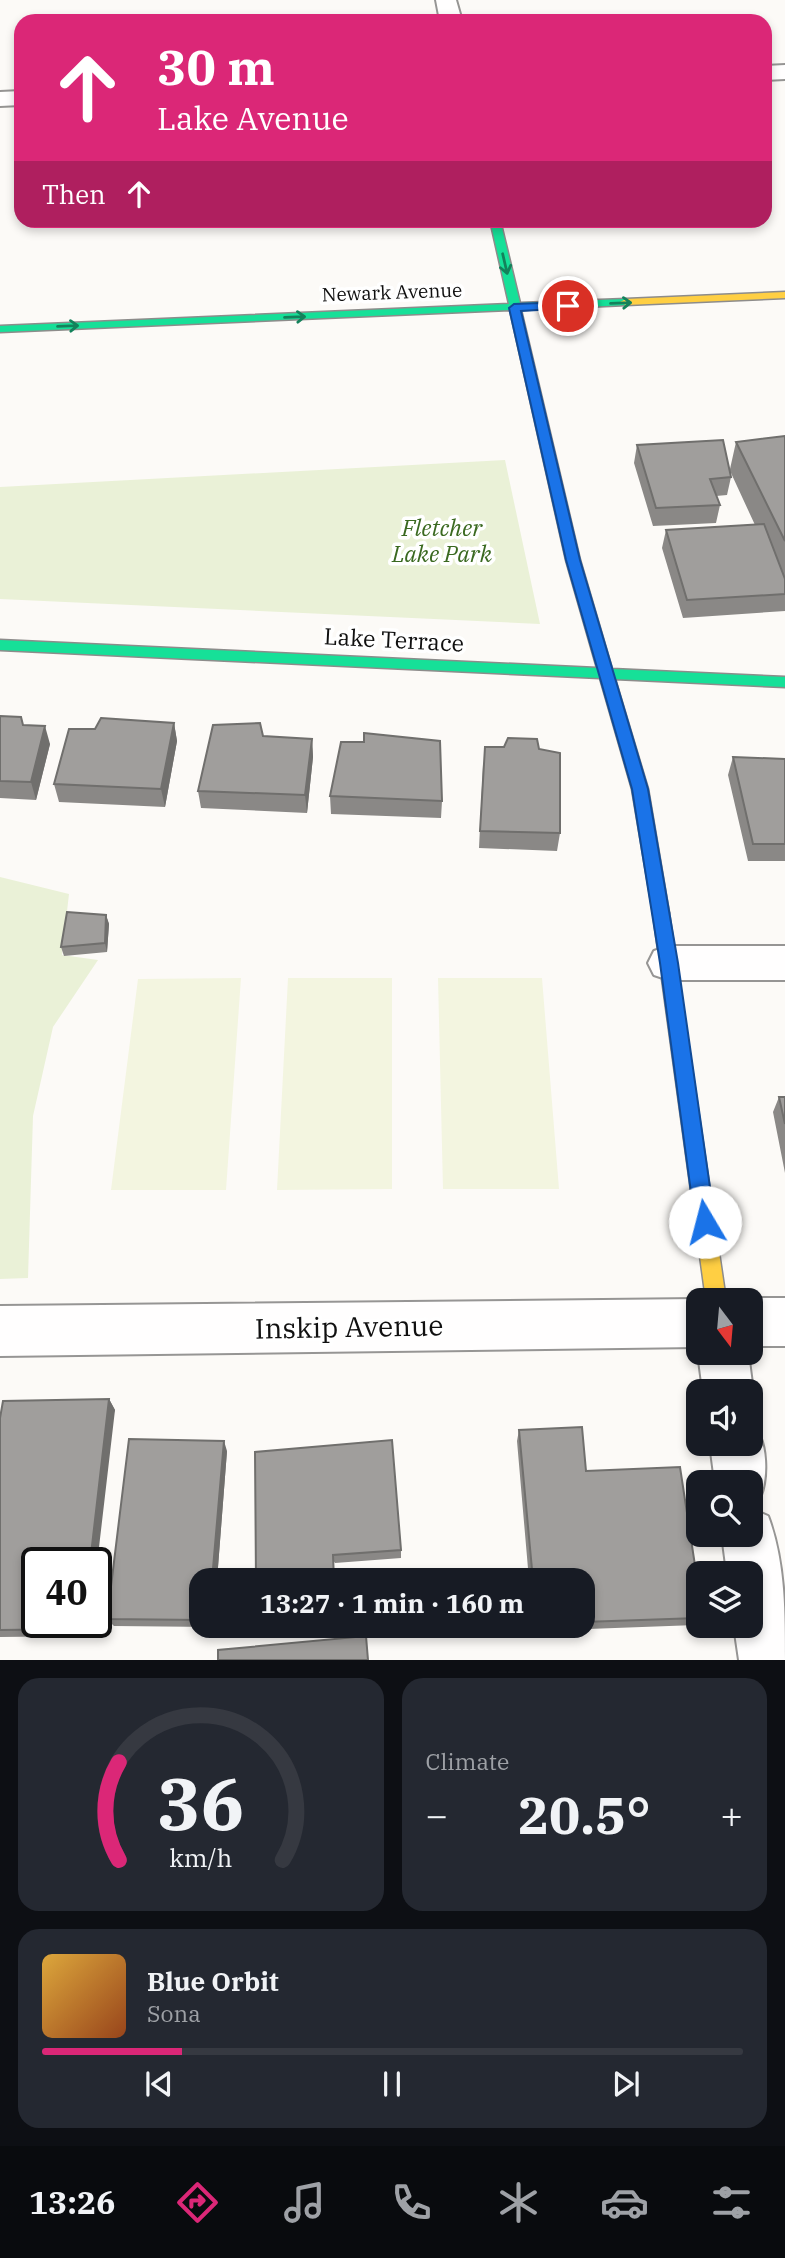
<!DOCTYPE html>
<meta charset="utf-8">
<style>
:root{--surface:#171b24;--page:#242831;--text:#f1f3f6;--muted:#9ea1a6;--line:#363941;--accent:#db2777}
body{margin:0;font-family:"IBM Plex Serif",serif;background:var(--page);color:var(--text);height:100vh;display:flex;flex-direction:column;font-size:26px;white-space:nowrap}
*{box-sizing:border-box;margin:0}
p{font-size:23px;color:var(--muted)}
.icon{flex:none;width:38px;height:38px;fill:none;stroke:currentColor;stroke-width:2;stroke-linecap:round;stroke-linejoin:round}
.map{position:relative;height:1660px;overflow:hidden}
.sheet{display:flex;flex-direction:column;gap:18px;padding:18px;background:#0d0f14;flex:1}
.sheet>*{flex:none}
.top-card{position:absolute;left:14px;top:14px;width:758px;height:214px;border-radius:21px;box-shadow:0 4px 10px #0003;background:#db2777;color:#fff;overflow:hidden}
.needle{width:46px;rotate:164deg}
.controls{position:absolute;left:686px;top:1288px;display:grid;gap:14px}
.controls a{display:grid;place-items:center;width:77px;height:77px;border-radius:14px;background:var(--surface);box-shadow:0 4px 10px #0003;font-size:35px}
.speed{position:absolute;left:21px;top:1547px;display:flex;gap:14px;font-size:35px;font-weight:700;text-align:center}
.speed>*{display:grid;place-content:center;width:91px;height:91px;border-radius:50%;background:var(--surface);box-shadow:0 4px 10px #0003;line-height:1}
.speed .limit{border:4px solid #111;border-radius:10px;background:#fff;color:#111}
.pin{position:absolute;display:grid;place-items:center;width:60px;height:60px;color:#fff;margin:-30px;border:4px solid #fff;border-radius:50%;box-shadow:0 2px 7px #0007}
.me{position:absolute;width:77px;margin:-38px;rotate:352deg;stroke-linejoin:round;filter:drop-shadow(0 0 5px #0008)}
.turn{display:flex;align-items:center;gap:24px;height:147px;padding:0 28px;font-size:32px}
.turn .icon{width:91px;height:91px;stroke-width:2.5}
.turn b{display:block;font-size:49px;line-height:60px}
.then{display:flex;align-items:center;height:66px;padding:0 28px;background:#0003;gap:14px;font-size:26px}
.big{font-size:52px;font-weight:700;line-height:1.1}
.sheet .card{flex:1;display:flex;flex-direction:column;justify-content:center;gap:10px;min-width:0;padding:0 24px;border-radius:21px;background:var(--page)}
.sheet .dial{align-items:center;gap:0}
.dial svg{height:182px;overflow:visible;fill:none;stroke:var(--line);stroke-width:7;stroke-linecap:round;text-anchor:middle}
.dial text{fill:var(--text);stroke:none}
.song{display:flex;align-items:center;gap:21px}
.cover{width:84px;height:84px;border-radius:10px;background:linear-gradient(135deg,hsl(40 70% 55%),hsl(20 70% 35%))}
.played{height:7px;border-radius:4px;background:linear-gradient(90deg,var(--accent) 20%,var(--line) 20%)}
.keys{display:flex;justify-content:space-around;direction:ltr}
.heat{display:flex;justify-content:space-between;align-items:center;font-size:38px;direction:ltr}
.sheet .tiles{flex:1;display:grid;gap:18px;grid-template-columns:1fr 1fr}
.card:last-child{grid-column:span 2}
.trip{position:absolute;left:189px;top:1568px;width:406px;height:70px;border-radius:21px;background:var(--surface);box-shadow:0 4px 10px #0003;font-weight:700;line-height:70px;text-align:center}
.tab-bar{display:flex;height:112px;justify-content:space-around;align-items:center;background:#090b0e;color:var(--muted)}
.tab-bar .icon{width:49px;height:49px}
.tab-bar .selected{color:var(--accent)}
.tab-bar b{font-size:32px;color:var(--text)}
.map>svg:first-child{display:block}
</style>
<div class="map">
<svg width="785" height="1660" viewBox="0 0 785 1660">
<rect width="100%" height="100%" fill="#fcfaf7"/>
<path fill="#eaf1d7" d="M505 460 540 624 0 599V487Z
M0 877 69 894 62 955 98 960 53 1027 33 1116 28 1278 0 1279Z"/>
<path fill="#f3f5e0" d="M241 978 226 1190H111L138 979Z
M288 978H392V1189L277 1190Z
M438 978H542L559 1189H443Z"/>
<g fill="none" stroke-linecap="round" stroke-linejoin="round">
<g stroke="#969594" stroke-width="4">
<path id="street" d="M436 0H456L462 21H440Z
M785 65V79L765 80V66Z
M21 91V105L0 106V92Z
M669 946H785V980H669L654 975 648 963 654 951Z
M751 1298H785V1346H751V1300H744Z
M698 1299 702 1300H698V1347L0 1356V1306Z
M698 1353H748L753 1391 751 1397V1391H703Z
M751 1424C769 1439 768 1481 759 1500L751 1504V1482H715L710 1444H751Z
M751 1509 768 1516C785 1561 785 1611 785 1660H739L734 1626H751V1573H727L722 1535H751Z"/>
</g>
<g stroke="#8d8c8b" stroke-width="3">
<path id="fast" d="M490 220H500L520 303 626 299 632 302 626 305 521 310 580 560 612 669 785 677V687L615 679 648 789 669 913 667 918 661 920 655 918 653 913 632 789 600 678 0 650V640L597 668 566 560 510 310 0 332V326L509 304Z"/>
</g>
<g stroke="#8d8c8b" stroke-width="3">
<path id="slow" d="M785 292V298L626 305 620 302 626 299Z
M661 906 667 908 669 913 726 1300H706L653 913 655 908Z"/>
</g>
<use href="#street" fill="#fffefe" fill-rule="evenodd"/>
<use href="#fast" fill="#16e098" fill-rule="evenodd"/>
<use href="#slow" fill="#ffcf43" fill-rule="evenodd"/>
</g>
<path fill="#8a8886" d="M785 436V611L683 618 662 548 666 530 755 525 731 473V477L727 495 716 496 720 505 716 523 653 526 634 463 637 445 730 469 736 442Z
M0 716 24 725 50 744 36 800 0 798Z
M174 723 177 741 165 807 59 802 54 784 95 729Z
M263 736 312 739 313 757 307 813 201 808 198 791Z
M364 742 442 801 441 818 331 814 330 796Z
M504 747 560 833 557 851 479 848 483 765Z
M733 757 785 759V861H748L728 775Z
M106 915 109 924 107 952 64 956 61 947Z
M779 1097H785V1173L773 1112Z
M109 1399 115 1410 37 1622H91L89 1636 0 1637V1418Z
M519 1430 586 1471 698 1585V1622L696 1625 534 1631 533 1626H583V1580H529L517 1441Z
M227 1451 217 1580H201V1626H213V1627L114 1626 107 1619Z
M255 1452 401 1550V1558L335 1563Z"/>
<path fill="#706f6d" d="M174 723 177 741 165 807 161 789Z
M45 726 50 744 36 800 31 782Z
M312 739 313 757 307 813 305 795Z
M106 915 109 924 107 952 105 943Z
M109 1399 115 1410 96 1573V1563H90Z
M224 1441 227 1451 217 1580H212Z
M83 1622H91L89 1636 82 1629Z"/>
<path fill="#a09e9c" stroke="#706f6d" stroke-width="2" d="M785 436V541L736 442Z
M723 440 731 477 710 479 720 505 656 508 637 445Z
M764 524 785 579V594L687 600 666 530Z
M0 716 21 717 23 725 45 726 31 782 0 781Z
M101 718 174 723 161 789 54 784 69 729H95Z
M260 723 263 736 312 739 305 795 198 791 213 725Z
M364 733 440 741 442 801 330 796 341 742H364Z
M508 738 537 739 539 749 560 753V833L480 831 485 747H504Z
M733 757 785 759V844H753Z
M67 912 106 915 105 943 61 947Z
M779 1097H785V1124Z
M109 1399 90 1563H37V1622H83L82 1629 0 1630V1418L3 1401Z
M582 1427 586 1471 680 1467 698 1585V1618L583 1622V1580H533L519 1430Z
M129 1439 224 1441 212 1580H201V1620L107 1619Z
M392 1440 401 1550 333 1555 334 1580H256L255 1452Z
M366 1636 368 1660H218V1650Z"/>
<defs><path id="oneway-shaft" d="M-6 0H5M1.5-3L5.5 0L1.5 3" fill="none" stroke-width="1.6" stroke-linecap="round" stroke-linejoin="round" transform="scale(1.75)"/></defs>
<g stroke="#13825b">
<use href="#oneway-shaft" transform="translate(505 264) rotate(77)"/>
<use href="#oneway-shaft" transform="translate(621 303) rotate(-2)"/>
<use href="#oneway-shaft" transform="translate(295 317) rotate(-2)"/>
<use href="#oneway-shaft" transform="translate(68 326) rotate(-2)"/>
</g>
<path fill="#1a73e8" stroke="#114b97" stroke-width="2" d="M568 302 574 306 572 308 521 311 580 560 648 789 678 963 715 1222 712 1229 705 1232 698 1229 695 1222 660 963 632 789 566 560 509 308 514 304Z"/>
<g text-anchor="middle" stroke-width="7" stroke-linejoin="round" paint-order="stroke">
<g font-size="19" fill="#101010" stroke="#fff">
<text transform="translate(392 292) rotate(-2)" y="7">Newark Avenue</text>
</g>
<g font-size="23" font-style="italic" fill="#3a6920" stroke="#fff">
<text x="442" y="536">Fletcher<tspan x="442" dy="26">Lake Park</tspan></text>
</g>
<g font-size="23" fill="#101010" stroke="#fff">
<text transform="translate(394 640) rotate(3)" y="8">Lake Terrace</text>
</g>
<g font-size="28" fill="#101010" stroke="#fff">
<text transform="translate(349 1327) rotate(-1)" y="10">Inskip Avenue</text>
</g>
</g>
</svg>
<div class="controls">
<a><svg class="needle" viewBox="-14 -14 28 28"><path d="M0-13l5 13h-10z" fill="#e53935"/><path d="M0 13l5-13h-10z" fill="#9ea1a6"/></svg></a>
<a><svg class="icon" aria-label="sound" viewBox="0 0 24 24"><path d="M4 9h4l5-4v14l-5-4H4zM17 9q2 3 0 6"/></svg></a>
<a><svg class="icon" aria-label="search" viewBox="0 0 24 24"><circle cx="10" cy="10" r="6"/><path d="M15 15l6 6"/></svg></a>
<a><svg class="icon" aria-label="layers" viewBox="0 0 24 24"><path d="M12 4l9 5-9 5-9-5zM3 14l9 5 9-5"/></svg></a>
</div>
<div class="speed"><div class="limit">40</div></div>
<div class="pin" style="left:568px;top:306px;background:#d93025"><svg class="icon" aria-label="arrive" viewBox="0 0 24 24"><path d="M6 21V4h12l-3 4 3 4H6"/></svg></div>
<svg class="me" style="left:705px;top:1222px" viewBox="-20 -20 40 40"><circle r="19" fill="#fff"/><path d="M0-13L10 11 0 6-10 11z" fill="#1a73e8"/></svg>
<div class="trip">13:27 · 1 min · 160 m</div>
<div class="top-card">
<div class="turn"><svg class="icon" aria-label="ahead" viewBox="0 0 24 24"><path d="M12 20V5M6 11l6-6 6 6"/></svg><div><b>30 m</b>Lake Avenue</div></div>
<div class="then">Then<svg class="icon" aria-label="ahead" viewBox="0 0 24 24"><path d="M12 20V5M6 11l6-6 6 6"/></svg></div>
</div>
</div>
<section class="sheet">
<div class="tiles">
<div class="card dial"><svg viewBox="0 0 100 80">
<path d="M14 69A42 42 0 1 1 86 69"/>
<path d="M14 69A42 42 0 0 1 14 26" stroke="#db2777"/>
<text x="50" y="56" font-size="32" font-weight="700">36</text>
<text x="50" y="72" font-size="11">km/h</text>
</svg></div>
<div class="card"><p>Climate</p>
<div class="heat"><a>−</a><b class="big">20.5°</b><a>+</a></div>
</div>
<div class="card">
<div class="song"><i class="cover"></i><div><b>Blue Orbit</b><p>Sona</p></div></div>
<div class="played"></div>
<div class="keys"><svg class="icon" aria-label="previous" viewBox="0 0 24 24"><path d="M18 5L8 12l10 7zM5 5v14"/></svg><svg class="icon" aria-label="pause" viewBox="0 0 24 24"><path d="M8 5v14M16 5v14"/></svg><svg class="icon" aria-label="next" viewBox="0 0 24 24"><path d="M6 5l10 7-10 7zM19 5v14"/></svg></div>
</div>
</div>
</section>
<nav class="tab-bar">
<b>13:26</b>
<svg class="icon selected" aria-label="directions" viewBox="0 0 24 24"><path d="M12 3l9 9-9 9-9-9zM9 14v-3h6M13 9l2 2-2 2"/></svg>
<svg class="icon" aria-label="music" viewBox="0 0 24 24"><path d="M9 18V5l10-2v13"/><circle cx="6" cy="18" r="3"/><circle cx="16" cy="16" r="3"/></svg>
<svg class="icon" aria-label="phone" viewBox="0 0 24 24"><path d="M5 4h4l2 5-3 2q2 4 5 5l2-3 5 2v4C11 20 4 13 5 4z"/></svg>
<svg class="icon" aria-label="climate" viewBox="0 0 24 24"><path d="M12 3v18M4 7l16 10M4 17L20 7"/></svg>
<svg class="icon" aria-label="car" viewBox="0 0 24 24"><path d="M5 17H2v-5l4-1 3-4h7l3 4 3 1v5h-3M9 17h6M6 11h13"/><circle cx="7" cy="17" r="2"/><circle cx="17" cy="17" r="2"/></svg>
<svg class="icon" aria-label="filters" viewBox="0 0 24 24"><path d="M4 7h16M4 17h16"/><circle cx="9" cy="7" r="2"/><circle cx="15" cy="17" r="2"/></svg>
</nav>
